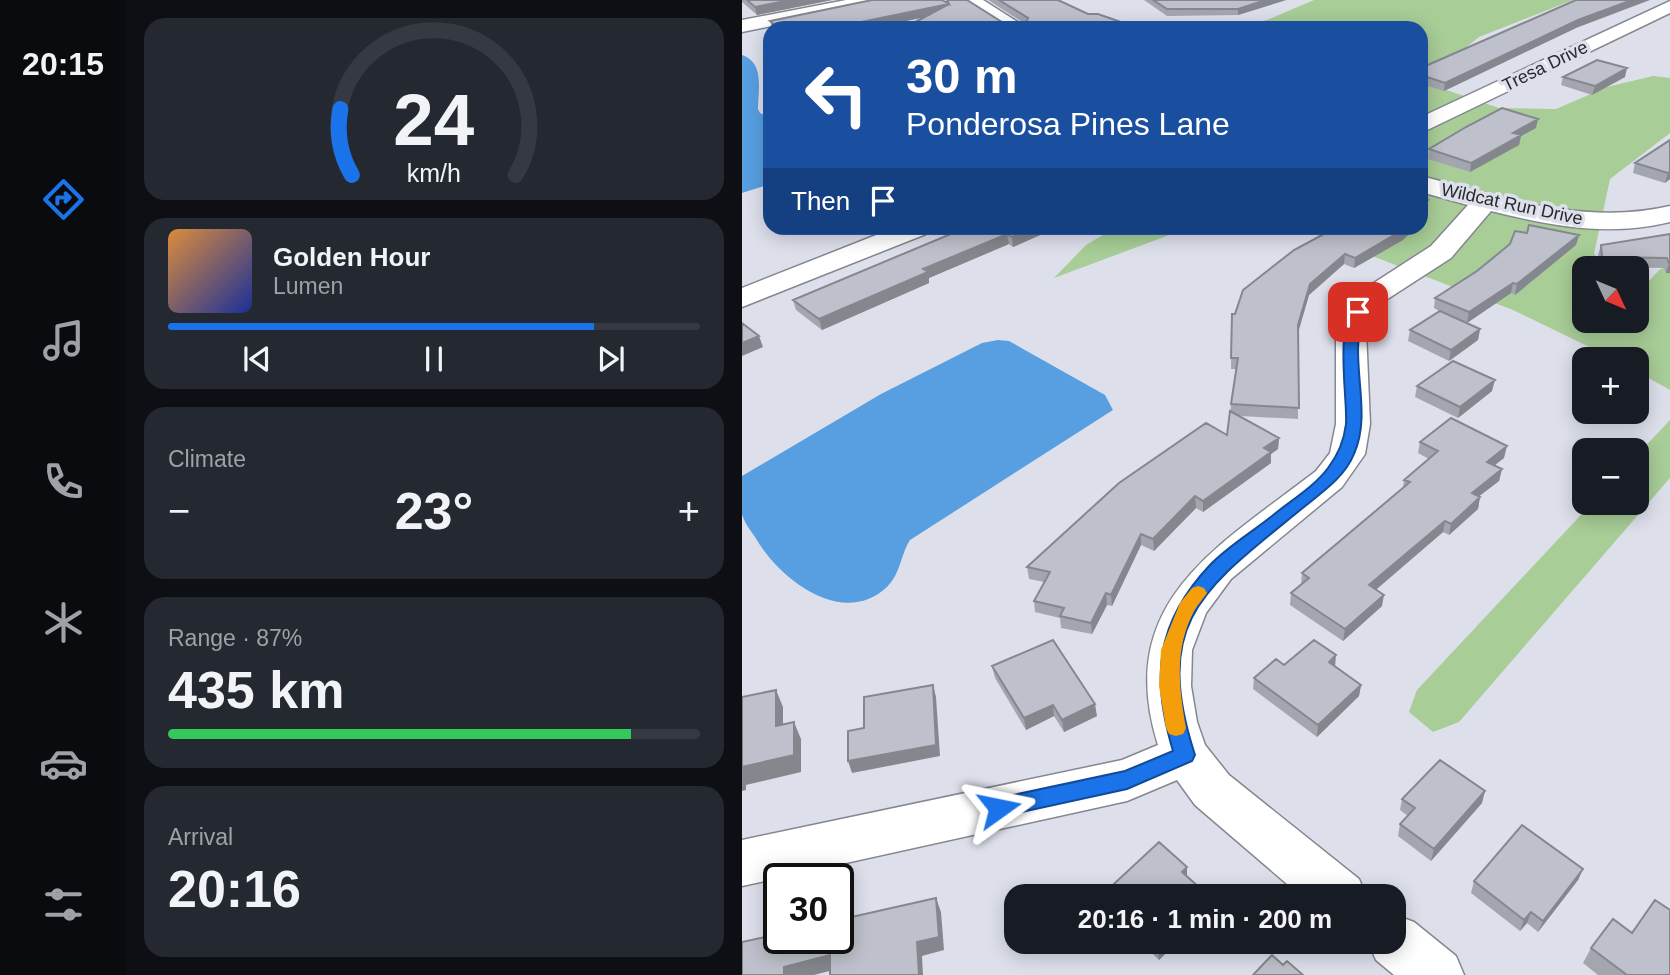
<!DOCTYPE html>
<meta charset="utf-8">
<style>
:root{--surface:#171b24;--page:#242831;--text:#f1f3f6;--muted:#9ea1a6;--line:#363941;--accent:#1a73e8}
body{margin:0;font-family:Helvetica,sans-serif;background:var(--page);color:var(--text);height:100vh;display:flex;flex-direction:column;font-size:26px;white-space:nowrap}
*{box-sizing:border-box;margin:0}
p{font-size:23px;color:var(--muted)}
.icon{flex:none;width:38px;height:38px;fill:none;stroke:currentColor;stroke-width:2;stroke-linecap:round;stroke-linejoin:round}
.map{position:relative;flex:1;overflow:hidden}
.details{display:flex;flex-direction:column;gap:18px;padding:18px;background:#0d0f14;width:616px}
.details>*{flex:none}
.hud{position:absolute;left:21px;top:21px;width:665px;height:214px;border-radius:21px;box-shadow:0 4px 18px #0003;background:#1a4fa0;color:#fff;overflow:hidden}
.needle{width:46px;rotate:134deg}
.fabs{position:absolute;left:830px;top:256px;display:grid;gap:14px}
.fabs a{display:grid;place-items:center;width:77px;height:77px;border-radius:14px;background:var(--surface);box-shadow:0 4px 18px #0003;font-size:35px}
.speed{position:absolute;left:21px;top:863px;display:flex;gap:14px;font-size:35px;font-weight:700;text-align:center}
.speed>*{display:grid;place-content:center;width:91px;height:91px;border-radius:50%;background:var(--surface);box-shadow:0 4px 18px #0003;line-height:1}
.speed .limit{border:4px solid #111;border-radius:10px;background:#fff;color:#111}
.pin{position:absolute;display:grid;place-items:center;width:60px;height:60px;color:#fff;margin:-30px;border-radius:14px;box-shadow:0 4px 10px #0006}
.me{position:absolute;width:77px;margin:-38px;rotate:78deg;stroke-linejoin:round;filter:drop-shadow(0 0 5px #0008)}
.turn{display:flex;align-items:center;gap:24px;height:147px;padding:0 28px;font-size:32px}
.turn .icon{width:91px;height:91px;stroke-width:2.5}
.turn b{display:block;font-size:49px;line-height:60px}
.then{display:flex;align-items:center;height:66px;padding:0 28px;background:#0003;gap:14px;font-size:26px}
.big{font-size:52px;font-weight:800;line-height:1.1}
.details .card{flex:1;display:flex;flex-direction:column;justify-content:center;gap:10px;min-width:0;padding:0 24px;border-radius:21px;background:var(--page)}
.details .dial{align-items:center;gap:0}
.dial svg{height:182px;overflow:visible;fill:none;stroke:var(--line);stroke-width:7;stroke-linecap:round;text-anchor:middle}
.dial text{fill:var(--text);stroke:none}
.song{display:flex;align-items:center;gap:21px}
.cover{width:84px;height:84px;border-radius:10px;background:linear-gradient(135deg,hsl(30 70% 55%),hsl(230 70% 35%))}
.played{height:7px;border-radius:4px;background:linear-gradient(90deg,var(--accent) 80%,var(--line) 80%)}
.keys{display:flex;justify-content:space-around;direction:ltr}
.heat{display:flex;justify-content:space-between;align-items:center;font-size:38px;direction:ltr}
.charge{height:10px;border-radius:5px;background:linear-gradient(90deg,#34c759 87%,var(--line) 0)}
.trip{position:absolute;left:262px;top:884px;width:402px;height:70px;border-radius:21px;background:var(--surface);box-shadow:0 4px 18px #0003;font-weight:800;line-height:70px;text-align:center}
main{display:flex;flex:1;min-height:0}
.dock{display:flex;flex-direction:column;width:126px;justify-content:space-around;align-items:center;background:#090b0e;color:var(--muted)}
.dock .icon{width:49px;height:49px}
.dock .active{color:var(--accent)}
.dock b{font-size:32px;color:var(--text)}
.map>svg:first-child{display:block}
</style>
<main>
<nav class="dock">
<b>20:15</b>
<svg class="icon active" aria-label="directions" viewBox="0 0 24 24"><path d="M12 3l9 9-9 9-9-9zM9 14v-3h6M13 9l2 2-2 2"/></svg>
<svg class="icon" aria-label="music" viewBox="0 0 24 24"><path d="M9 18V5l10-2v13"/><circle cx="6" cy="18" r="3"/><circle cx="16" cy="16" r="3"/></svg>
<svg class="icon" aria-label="phone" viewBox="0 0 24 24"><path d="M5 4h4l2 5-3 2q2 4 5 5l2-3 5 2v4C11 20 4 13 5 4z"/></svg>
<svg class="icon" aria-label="climate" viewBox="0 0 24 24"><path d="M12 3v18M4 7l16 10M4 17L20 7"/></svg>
<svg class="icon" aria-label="car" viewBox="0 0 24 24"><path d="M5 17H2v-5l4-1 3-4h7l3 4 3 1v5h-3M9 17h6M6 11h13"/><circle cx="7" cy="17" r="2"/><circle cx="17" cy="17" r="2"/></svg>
<svg class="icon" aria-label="filters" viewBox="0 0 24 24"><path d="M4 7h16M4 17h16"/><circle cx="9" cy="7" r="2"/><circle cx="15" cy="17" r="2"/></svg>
</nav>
<section class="details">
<div class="card dial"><svg viewBox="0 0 100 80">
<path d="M14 69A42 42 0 1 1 86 69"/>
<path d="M14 69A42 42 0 0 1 9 40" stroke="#1a73e8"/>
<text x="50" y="56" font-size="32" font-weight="700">24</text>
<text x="50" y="72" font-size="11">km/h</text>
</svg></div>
<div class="card">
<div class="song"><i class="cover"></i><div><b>Golden Hour</b><p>Lumen</p></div></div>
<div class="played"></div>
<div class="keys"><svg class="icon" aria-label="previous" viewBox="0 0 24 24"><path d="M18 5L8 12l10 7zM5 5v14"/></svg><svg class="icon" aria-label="pause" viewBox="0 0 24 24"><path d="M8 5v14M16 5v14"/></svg><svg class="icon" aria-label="next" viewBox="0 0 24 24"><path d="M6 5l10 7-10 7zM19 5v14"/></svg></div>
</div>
<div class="card"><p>Climate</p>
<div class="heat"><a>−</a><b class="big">23°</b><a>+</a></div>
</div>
<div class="card"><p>Range · 87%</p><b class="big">435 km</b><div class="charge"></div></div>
<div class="card"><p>Arrival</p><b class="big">20:16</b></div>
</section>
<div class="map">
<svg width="928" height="975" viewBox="0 0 928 975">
<rect width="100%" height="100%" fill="#dde0eb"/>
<path fill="#a8cd97" d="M572 0H831L737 37 681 82 757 108 814 109 865 87 911 76 928 78V133L868 179 852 254 866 268H842V320H894V289L898 291 917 270 928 264V390L894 371V359H872L771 310 557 228H679V28H490L525 20Z
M373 228H446L312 278 344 245Z
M928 420V478L717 722 691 732 667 712 675 690 851 502H894V456Z"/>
<path fill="#579fe1" d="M0 55C23 63 16 89 16 109L18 113 28 118V184L0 193Z
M256 340 267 341 363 395 371 410 168 540C158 556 159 573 145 587 100 629 36 578 13 537 8 530 2 522 0 514 0 502 0 487 0 476L139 394 240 343Z"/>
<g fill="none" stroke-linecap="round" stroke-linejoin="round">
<g stroke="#848690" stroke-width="3">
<path id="minor" d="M104 0H140L131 5 0 32V20Z
M219 0H241L285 28H262Z
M928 1V13L679 133V117Z
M679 176C761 197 842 226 928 206V222C867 237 809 226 749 211L709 258 644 300 630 315 624 330 628 424 623 454 600 487 489 579 464 613 450 650 449 686 455 722 463 745 487 775 617 879 624 896H559L453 805 435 780 385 801 0 886V840L380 760 416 745C371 601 476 547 574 471L588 453 594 424V330L601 312 624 288 689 246 726 205 679 192Z
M152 228H188L184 234 0 307V288Z
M653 915 672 922 714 956 722 975H652L634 960 626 942H653Z"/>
</g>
<use href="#minor" fill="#fff" fill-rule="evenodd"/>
</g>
<path fill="#a3a6af" d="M0 0H90L15 15 0 2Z
M205 0H225L260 22 282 23 246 0H316L346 14 396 28H162L182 17 130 28H30L28 21 205 3Z
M402 0H544L496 15 425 16Z
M834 28 702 91 679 84V68Z
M821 77H883L850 95 819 85Z
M794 128 779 136 777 145 728 172 686 159 687 149Z
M928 140V179L923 183 891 173 893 163Z
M223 228H314L271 247 267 244 187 278V283L80 330 54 310 51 300Z
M785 233 837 235 834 245 773 295 769 293 725 323 738 329 736 340 707 361 666 341 668 330 697 311 692 308 693 298 735 271Z
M928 234V273H924L922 268 857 267 856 255 859 245Z
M661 240 612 268 602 264 567 295 556 333V419L498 416 537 438 536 449 529 454V463L461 512 454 508 412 551 399 545 370 606 365 605 350 634 319 628 318 618 293 612 292 601 302 582 287 579 285 567 485 435 494 369H489L490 314H493L552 250Z
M675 386 750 391 716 418 673 397Z
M678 442 762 458 752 465 760 469 757 481 737 496 738 497 736 509 707 535 701 532 634 590 640 606 601 641 548 605 549 593 559 585 560 573 661 488 662 480 687 459 676 453Z
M542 665 593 667 619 685 617 696 575 737 511 689 512 678Z
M250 666 355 716 322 732 312 716 284 730 253 678Z
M660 799 740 803 689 861 656 836 658 824 666 816 658 810Z
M841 869 836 880 796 932 785 923 778 931 729 893 732 881Z
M890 933 928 975H856L841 963 849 948Z
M398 942H435L417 960Z"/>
<path fill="#85878e" d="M49 0H90L15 15 13 7Z
M524 0H544L496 15V9Z
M890 0H908L834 28 702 91 703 83 836 20Z
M207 4 208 12 130 28H90Z
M885 68 883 77 850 95 853 86Z
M796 119 794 128 779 136 777 145 728 172 729 163 771 133Z
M928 172V179L923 183 926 173Z
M686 200 684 210 681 214 679 221V207Z
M291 228H314L271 247 270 237Z
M664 228H673L661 240 612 268 613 258Z
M265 234 267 244 187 278V283L80 330 77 319 181 269Z
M837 235 834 245 773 295 775 284Z
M603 254 602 264 567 295 555 336 556 325 568 284Z
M927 263H928V273H924Z
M771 283 769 293 725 323 727 312Z
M738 329 736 340 707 361 709 350Z
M17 336 21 347 0 356V343Z
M753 380 750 391 716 418 718 407Z
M537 438 536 449 529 454V463L461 512V501L522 448Z
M765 446 762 458 743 473 745 462Z
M760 469 757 481 727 504 730 493Z
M453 496 454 508 412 551 411 539Z
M738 497 736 509 707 535 709 524Z
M703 521 701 532 625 597 627 585Z
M399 534V545L370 606 369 595Z
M364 593 365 605 350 634 349 623Z
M642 595 640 606 601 641 603 629Z
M594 655 593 667 587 662Z
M191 685 194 697 198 756 110 773 106 761Z
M619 685 617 696 575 737 576 725Z
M34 690 41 707V743L34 726Z
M353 704 355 716 322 732 320 720Z
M311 705 312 716 284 730 282 718Z
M52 722 59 739V772L4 785V790L0 791V767Z
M743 791 740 803 689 861 692 849Z
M445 867V879L440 872Z
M841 869 836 880 796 932 801 921Z
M194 898 199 912 202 950 180 956 181 975H177L175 942Z
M789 912 785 923 778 931 782 920Z
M424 942H435L417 960 416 949Z
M88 955 95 969 72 975H42V967Z"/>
<path fill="#bec1cb" stroke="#85878e" stroke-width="2" d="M5 0H49L13 7Z
M130 0H200L207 4 205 0H225L260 22 284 23 286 18 257 0H316L346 14H356L396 28H162L207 4 90 28H37L28 21Z
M411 0H524L496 9H425Z
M834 0H890L836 20 703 83 679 75V68Z
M855 60 885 68 853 86 821 77Z
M760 108 796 119 771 133 779 135 729 163 687 149 724 127Z
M928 140V172L926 173 893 163Z
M679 198 686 200 679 207Z
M787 225 837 235 775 284 771 283 727 312 693 298 735 271 768 244 773 231 785 233Z
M223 228H291L270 237 265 234 181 269 186 272 77 319 51 300Z
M593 228H664L613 258 603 254 568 284 556 325 557 408 489 404 496 358H489L490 314H493L501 290 552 250Z
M928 234V263H927L925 258 860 257 859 245Z
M698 311 738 329 709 350 668 330Z
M0 323 17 336 0 343Z
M711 361 753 380 718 407 675 386Z
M488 411 537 438 522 448 529 452 461 501 453 496 411 539 399 534 369 595 364 593 349 623 318 616 322 608 292 601 308 572 285 567 377 483 464 423 485 435Z
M709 418 765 446 745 462 760 469 730 493 738 497 709 524 703 521 627 585 642 595 603 629 549 593 567 578 560 573 668 482 662 480 696 451 678 442Z
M311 640 353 704 320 720 311 705 282 718 250 666Z
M572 640 594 655 587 662 619 685 576 725 512 678 534 659 542 665Z
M191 685 194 745 106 761V731L122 728V697Z
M34 690V726L52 722V755L0 767V697Z
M698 760 743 791 692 849 658 824 673 808 660 799Z
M780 825 841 869 801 921 789 912 782 920 732 881Z
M417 842 445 867 440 872 467 896H361L360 895Z
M194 898 197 937 175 942 177 975H88V955L42 967V975H0V942L37 934V938H96V920Z
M913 900 928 910V975H885L849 948 871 919 890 933Z
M408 942H424L416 949Z
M530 955 541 965 545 961 561 975H511Z"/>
<path fill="#1a73e8" stroke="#114b97" stroke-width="2" d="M616 308 623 312C604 357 632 409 612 454 602 479 576 495 557 511 460 590 410 622 453 755L450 761 385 789 257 817 249 814 246 808 249 801 257 798 383 771 431 751C409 678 413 623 468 565 485 547 510 532 530 516 548 501 572 487 586 468 596 455 602 441 604 424 606 401 591 316 616 308Z"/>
<path fill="#f59e0b" d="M456 586 462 588 465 593C461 599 456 604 452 611 432 649 437 687 444 728L441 734 434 736 427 734 424 728 417 686 419 650 438 603 450 588Z"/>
<g text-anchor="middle" stroke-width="7" stroke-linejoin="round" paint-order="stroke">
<g font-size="18" fill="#28292d" stroke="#dde0eb">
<text transform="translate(803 66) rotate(-26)" y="6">Tresa Drive</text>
<text transform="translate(770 204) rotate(12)" y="6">Wildcat Run Drive</text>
</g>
</g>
</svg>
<div class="fabs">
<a><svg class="needle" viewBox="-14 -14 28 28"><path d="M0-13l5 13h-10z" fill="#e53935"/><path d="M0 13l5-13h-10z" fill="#9ea1a6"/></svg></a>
<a>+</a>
<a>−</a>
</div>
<div class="speed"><div class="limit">30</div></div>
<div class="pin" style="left:616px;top:312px;background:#d93025"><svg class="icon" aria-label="arrive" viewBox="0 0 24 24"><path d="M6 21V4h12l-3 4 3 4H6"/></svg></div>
<svg class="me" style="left:257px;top:808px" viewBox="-20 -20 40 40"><path d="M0-17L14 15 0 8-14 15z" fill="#1a73e8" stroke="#fff" stroke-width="4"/></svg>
<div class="trip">20:16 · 1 min · 200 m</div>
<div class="hud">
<div class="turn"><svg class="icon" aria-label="left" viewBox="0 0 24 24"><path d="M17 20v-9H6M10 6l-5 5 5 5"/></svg><div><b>30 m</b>Ponderosa Pines Lane</div></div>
<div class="then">Then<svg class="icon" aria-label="arrive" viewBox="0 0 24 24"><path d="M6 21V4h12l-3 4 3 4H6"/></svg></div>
</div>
</div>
</main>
